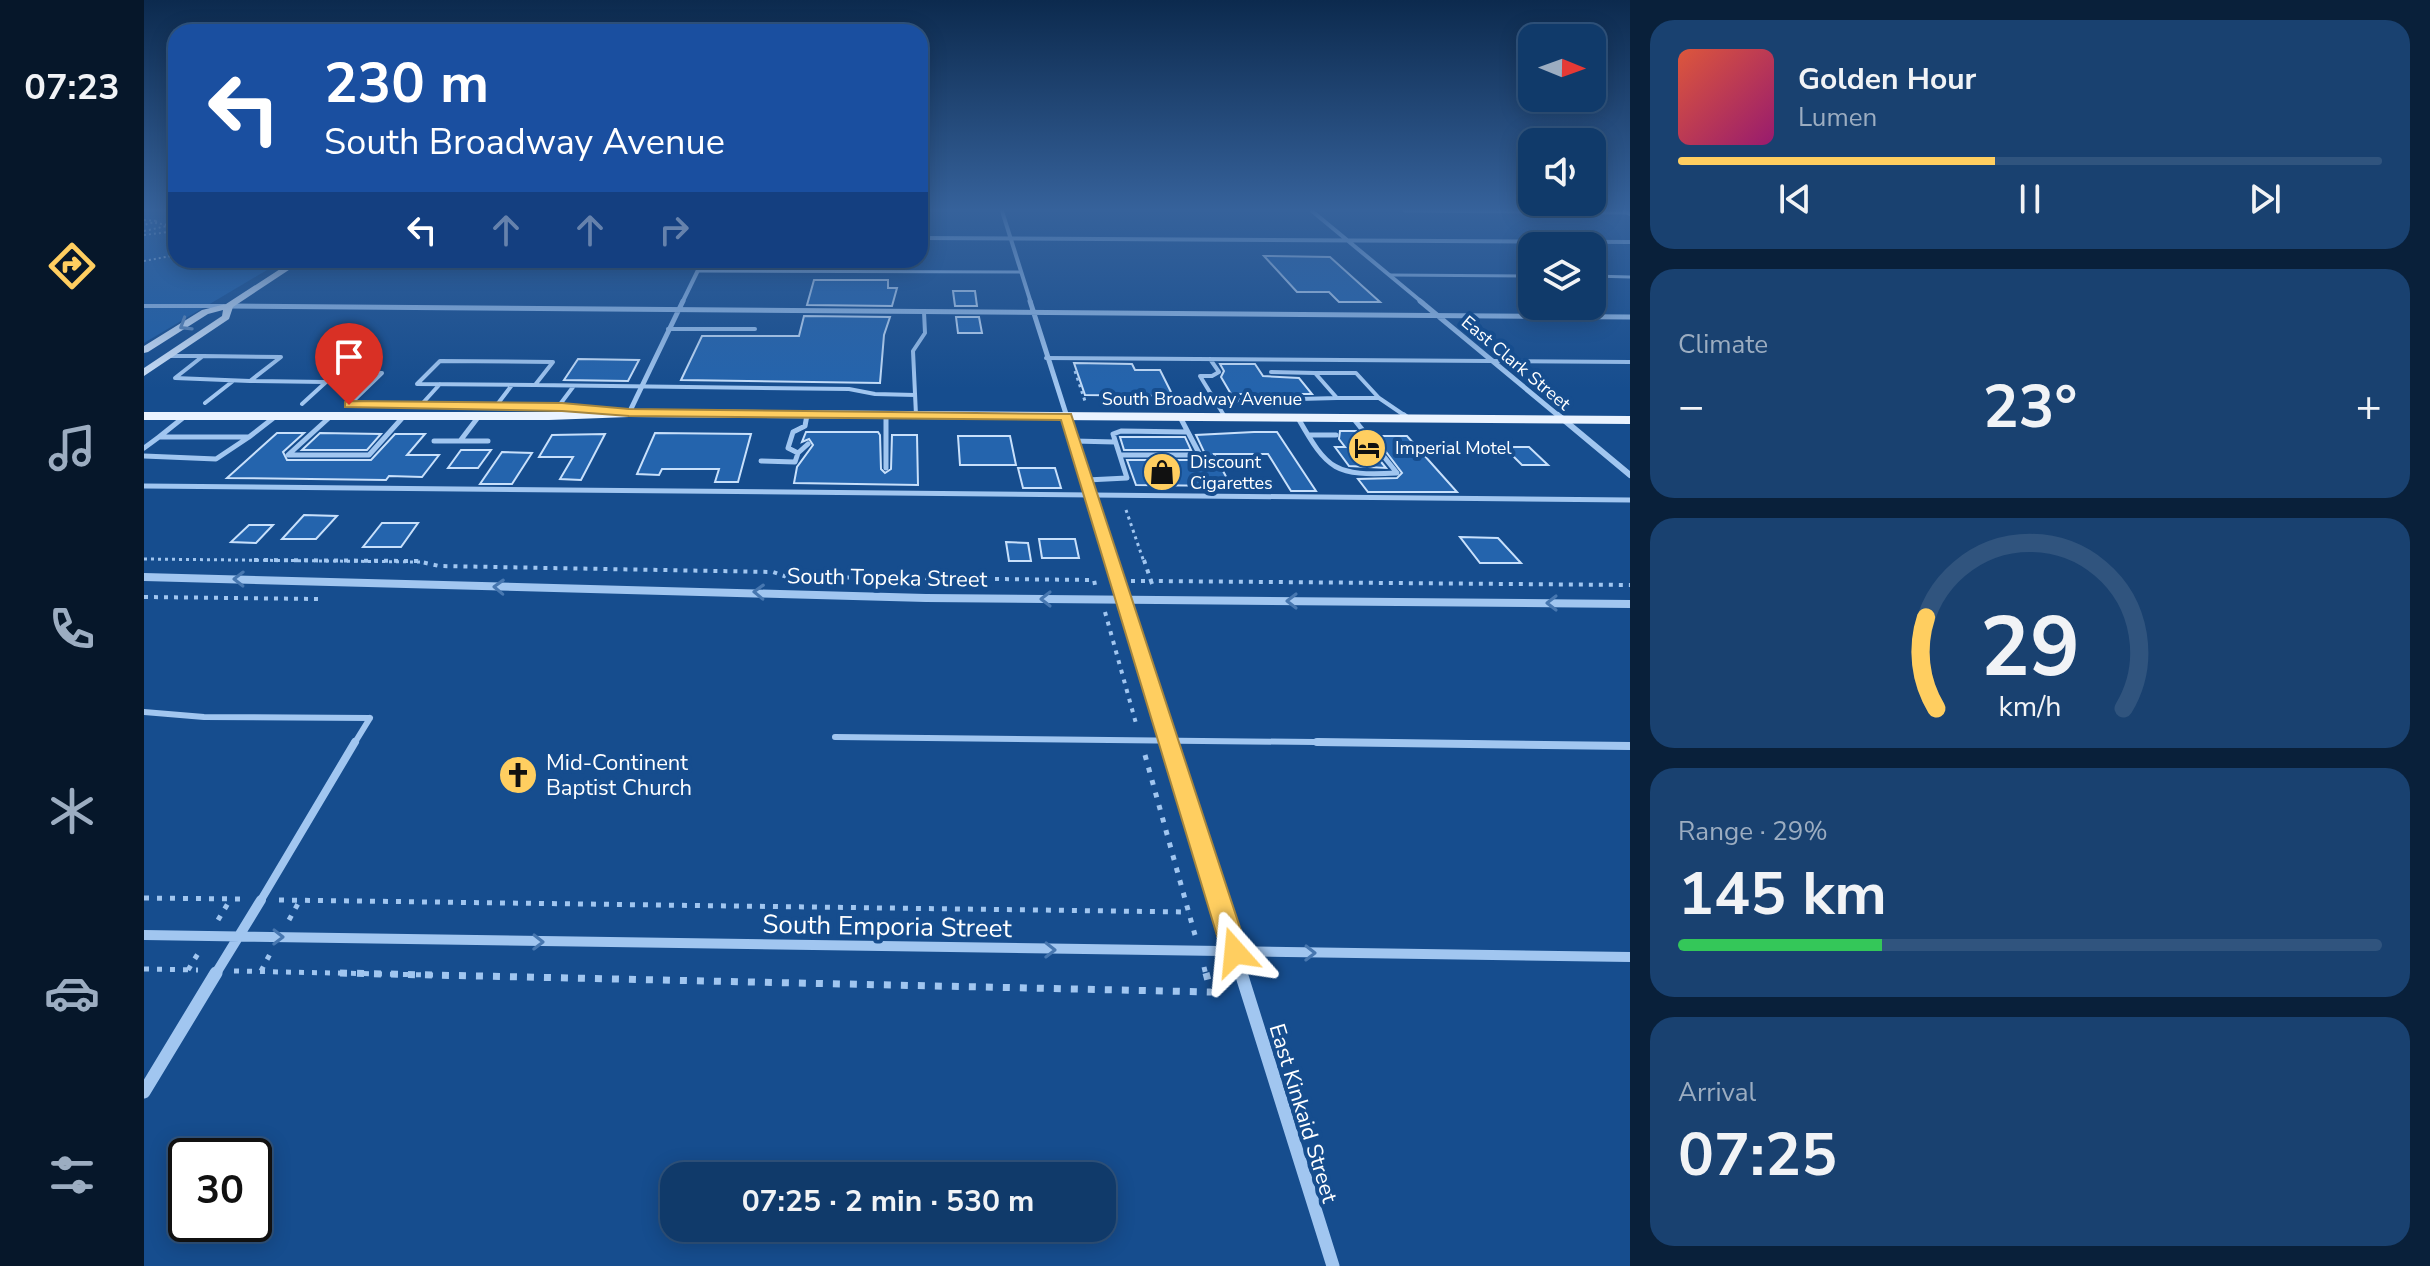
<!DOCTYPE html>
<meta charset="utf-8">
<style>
:root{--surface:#103a6a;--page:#194170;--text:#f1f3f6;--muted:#9cadc1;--line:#30547e;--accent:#ffce60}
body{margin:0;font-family:"Nunito Sans",sans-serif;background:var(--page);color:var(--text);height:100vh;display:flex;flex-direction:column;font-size:30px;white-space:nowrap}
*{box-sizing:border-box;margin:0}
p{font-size:26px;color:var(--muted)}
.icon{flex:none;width:44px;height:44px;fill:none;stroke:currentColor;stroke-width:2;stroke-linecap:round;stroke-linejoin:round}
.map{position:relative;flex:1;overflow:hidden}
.drawer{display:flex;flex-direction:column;gap:20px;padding:20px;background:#09203a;width:800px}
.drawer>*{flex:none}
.hud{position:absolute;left:24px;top:24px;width:760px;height:244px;border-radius:24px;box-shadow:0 4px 20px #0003,0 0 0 2px var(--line);background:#1a4fa0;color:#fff;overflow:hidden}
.needle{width:52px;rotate:91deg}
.buttons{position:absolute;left:1374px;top:24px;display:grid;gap:16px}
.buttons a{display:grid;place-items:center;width:88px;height:88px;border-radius:16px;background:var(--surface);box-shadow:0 4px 20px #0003,0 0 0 2px var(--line);font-size:40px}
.speed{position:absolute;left:24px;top:1138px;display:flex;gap:16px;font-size:40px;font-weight:700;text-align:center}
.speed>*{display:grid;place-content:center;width:104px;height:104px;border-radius:50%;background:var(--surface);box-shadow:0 4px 20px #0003,0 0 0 2px var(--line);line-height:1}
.speed .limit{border:4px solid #111;border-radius:12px;background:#fff;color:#111}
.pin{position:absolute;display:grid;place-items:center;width:68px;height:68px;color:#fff;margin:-82px -34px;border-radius:50% 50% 50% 0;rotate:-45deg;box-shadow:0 0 8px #0007}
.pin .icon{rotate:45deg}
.me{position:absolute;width:88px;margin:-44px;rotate:342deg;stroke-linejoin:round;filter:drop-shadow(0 0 6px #0008)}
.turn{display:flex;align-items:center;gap:28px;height:168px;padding:0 24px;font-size:36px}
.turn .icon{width:104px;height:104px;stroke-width:2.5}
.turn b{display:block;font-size:56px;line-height:68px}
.lanes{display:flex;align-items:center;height:76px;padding:0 24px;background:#0003;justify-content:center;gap:40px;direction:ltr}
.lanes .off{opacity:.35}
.big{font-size:60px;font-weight:700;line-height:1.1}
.drawer .card{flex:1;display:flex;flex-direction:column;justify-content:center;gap:12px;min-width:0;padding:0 28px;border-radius:24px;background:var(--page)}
.drawer .dial{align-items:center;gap:0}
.dial svg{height:208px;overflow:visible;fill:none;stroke:var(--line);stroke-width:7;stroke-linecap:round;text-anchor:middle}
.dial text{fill:var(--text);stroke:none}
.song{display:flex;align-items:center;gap:24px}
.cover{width:96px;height:96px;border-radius:12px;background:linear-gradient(135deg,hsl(10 70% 55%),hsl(320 70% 35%))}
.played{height:8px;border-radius:4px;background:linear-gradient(90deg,var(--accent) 45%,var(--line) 45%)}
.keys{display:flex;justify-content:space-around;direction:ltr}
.heat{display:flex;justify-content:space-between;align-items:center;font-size:44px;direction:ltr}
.charge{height:12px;border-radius:6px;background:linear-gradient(90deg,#34c759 29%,var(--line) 0)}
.trip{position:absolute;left:516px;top:1162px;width:456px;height:80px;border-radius:24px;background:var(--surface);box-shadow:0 4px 20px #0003,0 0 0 2px var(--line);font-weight:700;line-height:80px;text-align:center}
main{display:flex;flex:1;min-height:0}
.dock{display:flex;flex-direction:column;width:144px;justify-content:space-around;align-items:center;background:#06172a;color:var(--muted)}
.dock .icon{width:56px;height:56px}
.dock .selected{color:var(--accent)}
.dock b{font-size:36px;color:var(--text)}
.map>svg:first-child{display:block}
</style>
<main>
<nav class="dock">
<b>07:23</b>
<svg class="icon selected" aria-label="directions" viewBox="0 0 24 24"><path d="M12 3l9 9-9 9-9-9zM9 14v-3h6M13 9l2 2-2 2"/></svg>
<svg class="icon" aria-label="music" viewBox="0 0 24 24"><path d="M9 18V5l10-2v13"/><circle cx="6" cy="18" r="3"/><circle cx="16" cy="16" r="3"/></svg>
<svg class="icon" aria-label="phone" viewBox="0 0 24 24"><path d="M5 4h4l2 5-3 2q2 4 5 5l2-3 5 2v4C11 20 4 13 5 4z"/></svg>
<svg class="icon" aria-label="climate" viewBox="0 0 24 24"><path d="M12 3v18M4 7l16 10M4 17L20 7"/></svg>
<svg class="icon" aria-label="car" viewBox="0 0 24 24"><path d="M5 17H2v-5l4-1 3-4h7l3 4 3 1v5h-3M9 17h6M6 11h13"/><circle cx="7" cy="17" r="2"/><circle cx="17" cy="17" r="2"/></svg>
<svg class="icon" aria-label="filters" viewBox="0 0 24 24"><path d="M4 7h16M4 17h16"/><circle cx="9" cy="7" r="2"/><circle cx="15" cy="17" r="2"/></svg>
</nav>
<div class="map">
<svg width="1486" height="1266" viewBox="0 0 1486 1266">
<rect width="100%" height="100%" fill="#164d8e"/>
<path fill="#1e5fa8" d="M0 211H32V260H140L0 343Z"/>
<path fill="#2464ad" stroke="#c8e0fb" stroke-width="2" d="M1120 256 1186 257 1236 302H1195L1185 292H1153Z
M670 280H744V288H753L748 306 663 305Z
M809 291H831L833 306H811Z
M660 316 746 317 740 335 736 383 537 380 558 336H655Z
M812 317H835L838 333H814Z
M434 359 495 360 484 381 420 380Z
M930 363 988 364 991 370H1016L1029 396 941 395Z
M1076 364H1111L1119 376 1155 378 1168 394H1087L1077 377 1080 371Z
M1196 431H1212L1242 468 1205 466 1191 447H1201L1195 439Z
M662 432H734L736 435 737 469 741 473 747 469 748 435H773L774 485 650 483 653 467 669 445 665 439 658 442Z
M1110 432H1133L1172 491H1147L1124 454H1070L1087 486 992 485 983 460H1057L1061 454 1052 435Z
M133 433H160L139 452 143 460H227L251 434H281L263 455H295L278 477 245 476 242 480 83 478Z
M176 433 237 434 223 450H158Z
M511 433 607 434 594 482H571L575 469H518L515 475 493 474Z
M461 434 437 480 416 479 429 457H395L408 435Z
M814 436H866L872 465H816Z
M1230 436H1263L1313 492H1224L1214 479 1253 478 1258 473Z
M976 437H1041L1047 450H980Z
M1360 447H1385L1404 465H1378Z
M317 450H347L334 468H304Z
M358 452 388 453 368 484H336Z
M874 468H911L917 488H879Z
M160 515 193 516 172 539H138Z
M238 523H274L257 547H219Z
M105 525H129L112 543 87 542Z
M1316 537 1354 538 1377 563H1336Z
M895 539H931L935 558H898Z
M862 542 884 543 887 561H865Z"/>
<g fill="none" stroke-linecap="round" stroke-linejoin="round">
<path stroke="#a1c6f0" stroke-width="2" stroke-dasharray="2 3" stroke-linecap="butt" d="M0 220 14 221 0 225
M11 223 32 226
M0 231 23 226
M0 235 32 231
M0 261 32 255"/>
<path stroke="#a1c6f0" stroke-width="3" stroke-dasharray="3 4" stroke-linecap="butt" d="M931 371 941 401
M982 510 1000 562
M0 559 277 562"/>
<path stroke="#a1c6f0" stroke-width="4" stroke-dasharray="4 6" stroke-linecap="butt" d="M110 560 273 561 295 566 629 572 643 577
M1000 560 1007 581 1486 585
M651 577 950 580 951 585
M987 581H1007L1008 584
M0 597 174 599
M961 612 993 727"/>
<path stroke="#a1c6f0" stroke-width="5" stroke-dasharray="5 8" stroke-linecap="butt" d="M1001 755 1051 935
M0 898 98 899
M135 900 1045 912
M74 920 86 900
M145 920 156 900
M1060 967 1062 975
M0 969 54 970
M44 970 55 952
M90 971 289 975
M117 971 127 952"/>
<path stroke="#a1c6f0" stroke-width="7" stroke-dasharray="7 10" stroke-linecap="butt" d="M196 973 1067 992 1062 973"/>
<path stroke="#a1c6f0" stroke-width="3" d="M1260 211 1485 213
M554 271 877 272
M1246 275 1388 276
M1448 276 1486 277"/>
<path stroke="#a1c6f0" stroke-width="4" d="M0 306H80
M524 329H611
M24 356H59
M59 356 137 357 106 381 31 378Z
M902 358 1486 362
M1066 359 1075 372 1068 376H1056L1081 417
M296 361 409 362 391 385 273 384Z
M1127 372 1171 373
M1171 373H1212L1235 398H1193Z
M106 381 182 382
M391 385 705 389 731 394 771 395
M1235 398 1263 417
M1071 401 1193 398
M61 403 89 381
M158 404 193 372 238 373 205 405
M277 405 296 384
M352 406 368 385
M414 407 429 387
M772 415 769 351 781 333 780 312"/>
<path stroke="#a1c6f0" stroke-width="5" d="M742 415V468
M1260 415 1265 419
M187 416 144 455H225L260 416
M335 416 316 441H344
M40 417 15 437H105L132 416
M1154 418C1184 471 1191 476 1253 473L1209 418
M1165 435H1192
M290 441H316
M930 441 971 442
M0 448 15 437
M654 453 664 444
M977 455H1056L1036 417
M0 456 72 459 105 437
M617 461 651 462 654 453 644 448 649 432 661 426 663 415
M943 480 983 478 969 434 977 431 1044 432
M0 486 1486 500"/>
<path stroke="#a1c6f0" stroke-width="6" d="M0 712 60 717 226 718
M691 737 1350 744
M210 744 226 718"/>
<path stroke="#a1c6f0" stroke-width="8" d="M1173 742 1486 746
M117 900 211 742"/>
<path stroke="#a1c6f0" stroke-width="4" d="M858 211 887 303
M1168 211 1279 303
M1480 211 1486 214
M776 238 1486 242
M538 303 559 260"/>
<path stroke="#a1c6f0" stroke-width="5" d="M886 301 923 417
M1276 301 1416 417
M85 306 1486 317
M485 413 539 301"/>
<path stroke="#a1c6f0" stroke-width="6" d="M922 415 968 562
M1414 415 1486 475"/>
<path stroke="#a1c6f0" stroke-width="8" d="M967 560 1025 744
M0 577 782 598 1486 604"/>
<path stroke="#a1c6f0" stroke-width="10" d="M1025 742 1098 975
M0 935 1486 957
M71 975 117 900"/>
<path stroke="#a1c6f0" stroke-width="13" d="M1097 973 1189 1266
M0 1092 72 973"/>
<path fill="#cfe3fb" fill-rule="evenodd" d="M150 260H160L89 307 85 319 0 376V368L78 316 79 310 64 314 4 352 0 353V346L58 310 82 304Z"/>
<path fill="#eaf3ff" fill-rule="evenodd" d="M485 409 1486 416V424L485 417 405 420H0V412H405Z"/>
</g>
<defs><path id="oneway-chevron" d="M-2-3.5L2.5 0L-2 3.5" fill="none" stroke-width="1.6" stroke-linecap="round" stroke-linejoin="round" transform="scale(2)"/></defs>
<use stroke="#6089ba" href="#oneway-chevron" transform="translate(41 325) rotate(148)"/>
<g stroke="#4777b0">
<use href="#oneway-chevron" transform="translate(95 579) rotate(-179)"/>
<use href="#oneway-chevron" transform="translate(355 587) rotate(-178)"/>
<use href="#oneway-chevron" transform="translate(615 592) rotate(-178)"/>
<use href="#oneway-chevron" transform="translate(902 599) rotate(-180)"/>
<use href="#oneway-chevron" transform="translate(1148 601) rotate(-180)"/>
<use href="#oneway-chevron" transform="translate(1408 603) rotate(-180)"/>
<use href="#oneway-chevron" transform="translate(134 937) rotate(1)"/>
<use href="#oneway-chevron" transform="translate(394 942) rotate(1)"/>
<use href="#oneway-chevron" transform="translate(906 950) rotate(1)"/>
<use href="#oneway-chevron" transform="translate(1166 953) rotate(1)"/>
</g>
<linearGradient id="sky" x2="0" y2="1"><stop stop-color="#0c2a4e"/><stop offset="0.54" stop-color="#36629b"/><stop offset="1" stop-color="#36629b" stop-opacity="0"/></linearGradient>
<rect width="1486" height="389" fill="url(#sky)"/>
<path fill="#ffce60" stroke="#a6863e" stroke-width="2" d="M205 401 418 403 485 409 927 414 1104 952 1100 960 1091 964 1082 960 1078 952 917 420 485 416 418 411 201 407V402Z"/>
<defs>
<g id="hotel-disc" transform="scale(2)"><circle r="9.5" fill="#ffce60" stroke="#164d8e"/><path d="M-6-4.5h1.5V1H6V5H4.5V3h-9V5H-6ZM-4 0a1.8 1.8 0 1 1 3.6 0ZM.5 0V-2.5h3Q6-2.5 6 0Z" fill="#111"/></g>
<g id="shop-disc" transform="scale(2)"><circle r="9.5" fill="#ffce60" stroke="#164d8e"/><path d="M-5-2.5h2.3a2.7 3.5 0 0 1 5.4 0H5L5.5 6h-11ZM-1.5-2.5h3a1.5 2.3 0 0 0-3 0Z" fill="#111"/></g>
<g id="church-disc" transform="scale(2)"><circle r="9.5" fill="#ffce60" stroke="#164d8e"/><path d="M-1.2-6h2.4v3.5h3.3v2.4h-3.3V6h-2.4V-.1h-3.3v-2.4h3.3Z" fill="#111"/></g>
</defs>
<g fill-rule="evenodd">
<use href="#hotel-disc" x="1223" y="448"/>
<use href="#shop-disc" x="1018" y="472"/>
<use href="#church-disc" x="374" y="775"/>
</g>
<g text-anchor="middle" stroke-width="8" stroke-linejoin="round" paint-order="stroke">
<g font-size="18" fill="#fff" stroke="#164d8e">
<text transform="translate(1372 363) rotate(40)" y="6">East Clark Street</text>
<text x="1058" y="405">South Broadway Avenue</text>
</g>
<g font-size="18" fill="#fff" stroke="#164d8e" text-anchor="start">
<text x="1251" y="454">Imperial Motel</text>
<text x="1046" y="468">Discount<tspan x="1046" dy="21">Cigarettes</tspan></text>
</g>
<g font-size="22" fill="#fff" stroke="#164d8e">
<text transform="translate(743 577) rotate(1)" y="8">South Topeka Street</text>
<text transform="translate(1160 1113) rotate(73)" y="8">East Kinkaid Street</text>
</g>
<g font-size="22" fill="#fff" stroke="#164d8e" text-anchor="start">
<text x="402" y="770">Mid-Continent<tspan x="402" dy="25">Baptist Church</tspan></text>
</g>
<g font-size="26" fill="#fff" stroke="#164d8e">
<text transform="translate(743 926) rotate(1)" y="9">South Emporia Street</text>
</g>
</g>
</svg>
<div class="buttons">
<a><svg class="needle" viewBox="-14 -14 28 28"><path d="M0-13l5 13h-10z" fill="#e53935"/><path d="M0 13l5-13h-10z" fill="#9cadc1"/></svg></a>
<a><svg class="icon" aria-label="sound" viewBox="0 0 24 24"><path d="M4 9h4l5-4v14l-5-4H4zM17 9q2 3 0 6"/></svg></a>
<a><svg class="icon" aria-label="layers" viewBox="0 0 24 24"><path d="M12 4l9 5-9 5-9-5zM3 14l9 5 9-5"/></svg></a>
</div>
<div class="speed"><div class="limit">30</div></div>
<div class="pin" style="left:205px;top:405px;background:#d93025"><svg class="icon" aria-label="arrive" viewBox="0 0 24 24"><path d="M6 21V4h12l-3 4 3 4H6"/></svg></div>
<svg class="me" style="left:1091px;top:952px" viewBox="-20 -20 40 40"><path d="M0-17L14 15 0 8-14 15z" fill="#ffce60" stroke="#fff" stroke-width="4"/></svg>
<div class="trip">07:25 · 2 min · 530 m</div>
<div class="hud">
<div class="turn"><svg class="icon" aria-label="left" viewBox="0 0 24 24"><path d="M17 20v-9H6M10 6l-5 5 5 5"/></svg><div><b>230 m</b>South Broadway Avenue</div></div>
<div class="lanes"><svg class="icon" aria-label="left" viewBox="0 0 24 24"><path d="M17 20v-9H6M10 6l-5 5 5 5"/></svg><svg class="icon off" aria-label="ahead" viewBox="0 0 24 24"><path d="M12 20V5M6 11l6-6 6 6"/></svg><svg class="icon off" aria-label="ahead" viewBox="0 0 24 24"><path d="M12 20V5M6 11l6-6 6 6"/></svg><svg class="icon off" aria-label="right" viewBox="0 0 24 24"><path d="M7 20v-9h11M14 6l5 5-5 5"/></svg></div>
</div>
</div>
<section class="drawer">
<div class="card">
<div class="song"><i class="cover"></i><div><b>Golden Hour</b><p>Lumen</p></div></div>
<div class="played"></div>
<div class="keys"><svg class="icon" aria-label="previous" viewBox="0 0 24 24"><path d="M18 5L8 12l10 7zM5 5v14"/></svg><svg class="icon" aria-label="pause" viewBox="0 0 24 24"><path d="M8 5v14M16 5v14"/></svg><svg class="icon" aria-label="next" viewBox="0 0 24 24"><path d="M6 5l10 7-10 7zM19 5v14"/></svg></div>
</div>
<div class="card"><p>Climate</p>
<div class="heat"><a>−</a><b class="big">23°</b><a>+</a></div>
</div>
<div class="card dial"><svg viewBox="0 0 100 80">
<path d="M14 69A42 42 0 1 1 86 69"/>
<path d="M14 69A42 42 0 0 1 10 34" stroke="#ffce60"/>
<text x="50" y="56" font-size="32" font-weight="700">29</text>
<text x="50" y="72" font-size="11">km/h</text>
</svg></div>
<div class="card"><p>Range · 29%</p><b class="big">145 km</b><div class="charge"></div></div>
<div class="card"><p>Arrival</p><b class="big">07:25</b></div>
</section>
</main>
